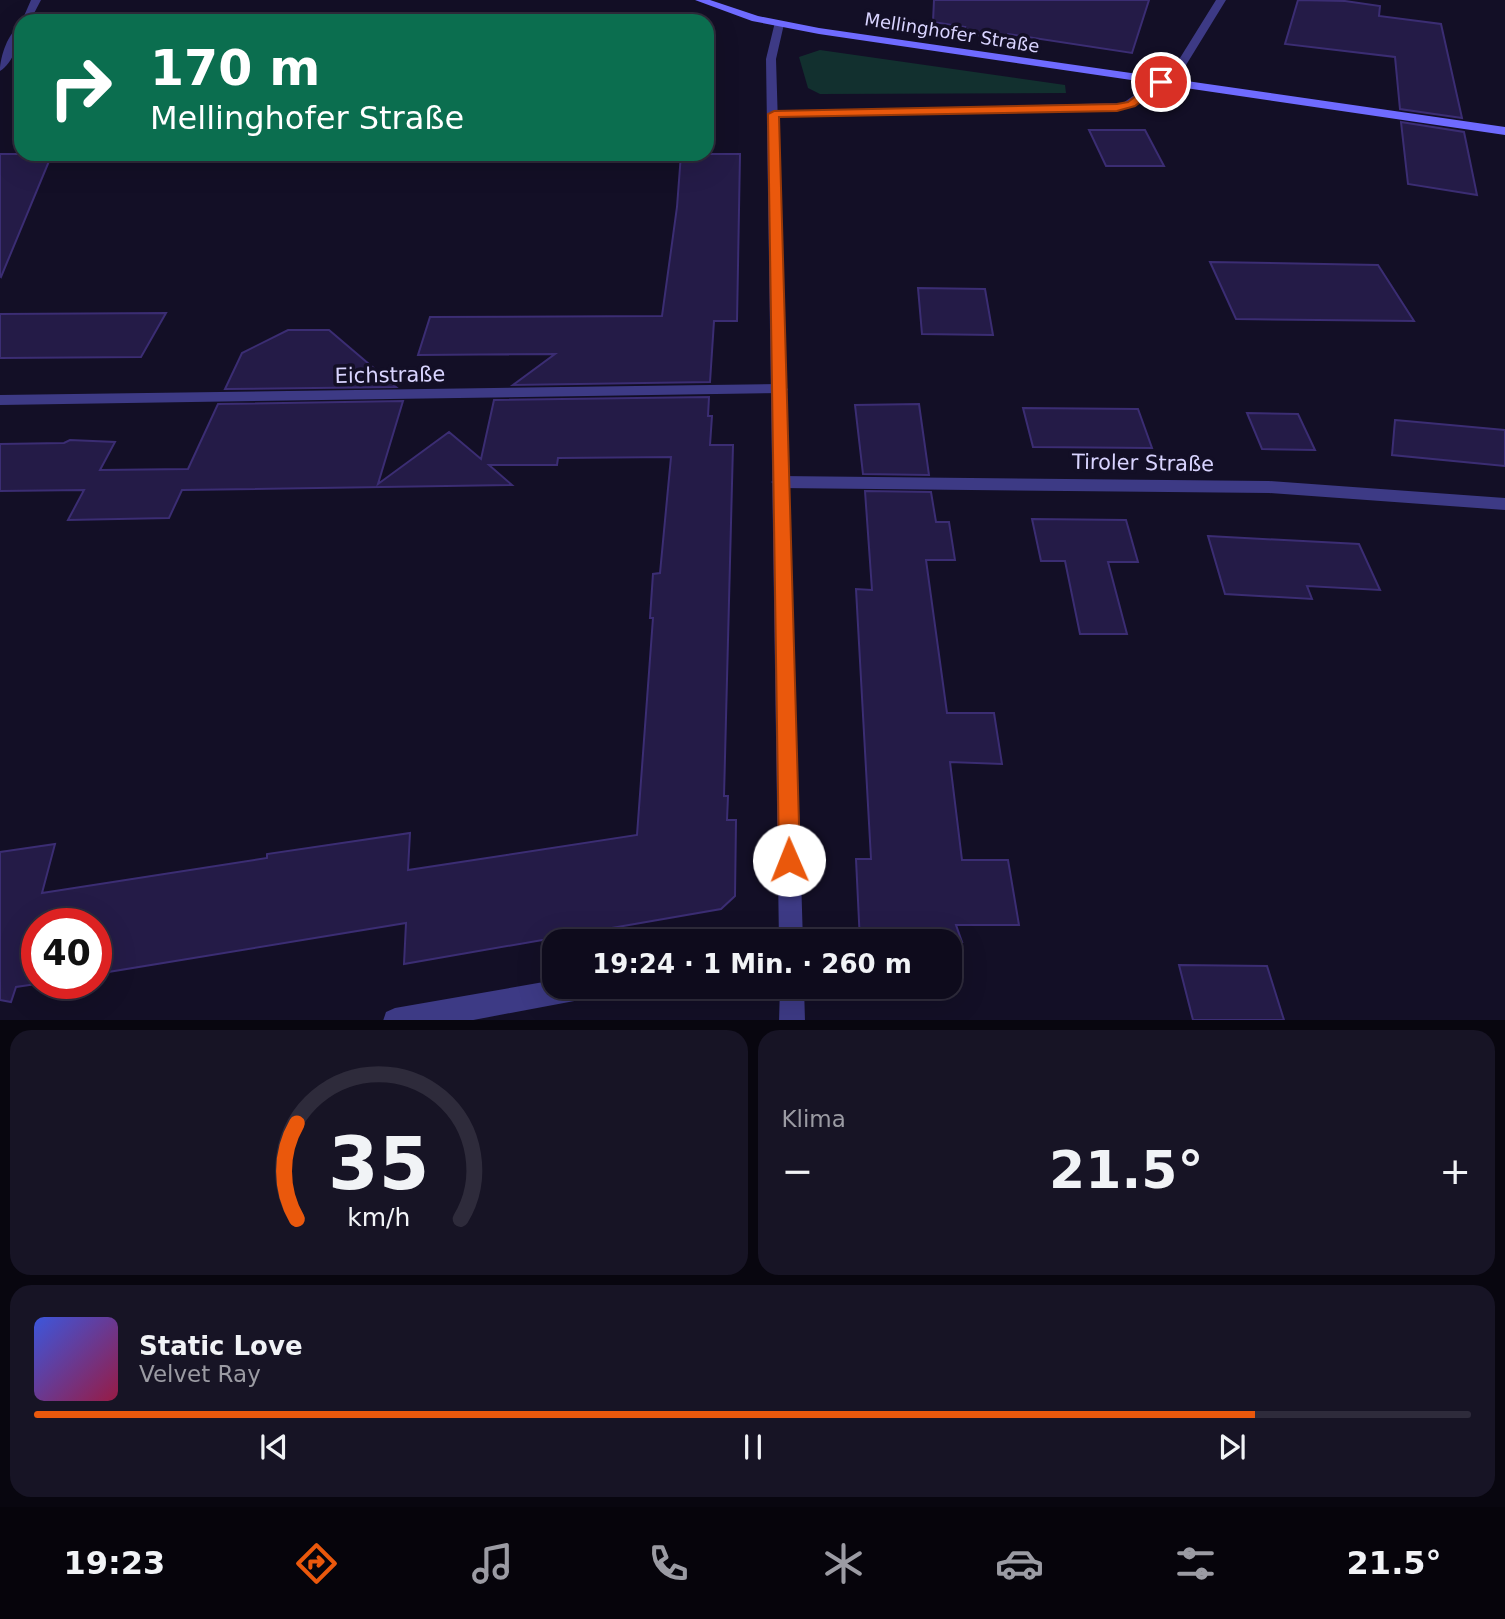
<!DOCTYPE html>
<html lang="de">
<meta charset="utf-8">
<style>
:root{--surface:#0e0b1c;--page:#171425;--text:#f1f3f6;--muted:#9b9ba3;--line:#2e2b3b;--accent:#ea580c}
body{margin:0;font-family:"DejaVu Sans",sans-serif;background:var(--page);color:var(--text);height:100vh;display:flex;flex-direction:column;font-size:26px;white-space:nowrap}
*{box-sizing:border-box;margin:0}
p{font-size:23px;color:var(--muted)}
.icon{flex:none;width:38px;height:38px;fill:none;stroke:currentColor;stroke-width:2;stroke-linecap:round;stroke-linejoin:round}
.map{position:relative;height:1020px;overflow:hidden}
.details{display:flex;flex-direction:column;gap:10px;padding:10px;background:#08060f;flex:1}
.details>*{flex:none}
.banner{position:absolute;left:14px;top:14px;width:700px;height:147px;border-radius:21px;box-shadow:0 7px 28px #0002,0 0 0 2px var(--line);background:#0b6e4f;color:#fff;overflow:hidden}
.speed{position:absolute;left:21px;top:908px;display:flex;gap:14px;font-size:35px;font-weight:700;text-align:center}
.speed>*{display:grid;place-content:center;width:91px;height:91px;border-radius:50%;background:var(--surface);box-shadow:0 7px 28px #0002,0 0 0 2px var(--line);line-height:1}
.speed .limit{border:10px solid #d22;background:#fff;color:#111}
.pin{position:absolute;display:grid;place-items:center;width:60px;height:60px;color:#fff;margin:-30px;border:4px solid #fff;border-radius:50%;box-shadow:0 2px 7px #0007}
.me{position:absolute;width:77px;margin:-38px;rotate:359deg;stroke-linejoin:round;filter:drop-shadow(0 0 5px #0008)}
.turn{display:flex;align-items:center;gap:24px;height:147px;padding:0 21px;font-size:32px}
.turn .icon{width:91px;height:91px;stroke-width:2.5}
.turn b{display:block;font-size:49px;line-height:60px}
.big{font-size:52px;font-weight:700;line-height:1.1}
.details .card{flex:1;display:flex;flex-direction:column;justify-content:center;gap:10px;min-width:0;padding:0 24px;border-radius:21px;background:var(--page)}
.details .dial{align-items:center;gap:0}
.dial svg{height:182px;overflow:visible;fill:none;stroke:var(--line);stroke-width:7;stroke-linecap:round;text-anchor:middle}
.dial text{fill:var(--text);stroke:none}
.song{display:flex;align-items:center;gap:21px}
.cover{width:84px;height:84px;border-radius:10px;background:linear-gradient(135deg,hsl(230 70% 55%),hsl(340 70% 35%))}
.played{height:7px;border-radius:4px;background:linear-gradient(90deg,var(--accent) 85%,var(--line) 85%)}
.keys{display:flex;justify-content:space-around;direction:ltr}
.heat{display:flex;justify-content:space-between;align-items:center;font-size:38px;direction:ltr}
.details .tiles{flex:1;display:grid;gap:10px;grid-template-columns:1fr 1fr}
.card:last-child{grid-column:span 2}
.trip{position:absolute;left:542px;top:929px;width:420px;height:70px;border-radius:21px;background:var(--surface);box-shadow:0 7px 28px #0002,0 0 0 2px var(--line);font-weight:700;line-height:70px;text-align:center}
.tab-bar{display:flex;height:112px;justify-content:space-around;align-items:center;background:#06040b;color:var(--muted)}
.tab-bar .icon{width:49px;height:49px}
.tab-bar .active{color:var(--accent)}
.tab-bar b{font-size:32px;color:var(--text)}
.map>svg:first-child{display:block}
</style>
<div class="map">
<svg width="1505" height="1021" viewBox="0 0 1505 1021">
<rect width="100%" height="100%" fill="#130f26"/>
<path fill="#12302f" d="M820 50 1065 85 1066 93 820 94 808 88 799 57Z"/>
<path fill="#241b47" stroke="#3b2d73" stroke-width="2" d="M934 0H1149L1132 53 1008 34 1006 39 962 33 965 27 933 22Z
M1298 0 1345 1 1380 6 1379 16 1441 24 1462 118 1400 109 1395 57 1285 44Z
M1401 122 1464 132 1477 195 1408 184Z
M1089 130H1145L1164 166H1106Z
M0 154H52L1 277 0 276Z
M681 154H740L737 321H714L710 382 513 385 555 354 418 355 430 317 662 316 677 207Z
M1210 262 1378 265 1414 321 1236 319Z
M918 288 985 289 993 335 922 334Z
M166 313 141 357 0 358V314Z
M288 330H329L396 387 225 389 242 353Z
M709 397 708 416H712L710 445H733L724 796H728L727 820H736L735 896 721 909 404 964 406 923 96 974V924H37V984L16 987 11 1002 0 1000V852L55 844 42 893 267 858V854L410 833 408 870 637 835 653 618H650L653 574 660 573 671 457 558 458 557 465H489L512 485 182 490 169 518 68 520 84 490 0 491V444L64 443 70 440 115 442 100 470 188 469 218 404 403 401 378 484 449 432 481 459 494 400Z
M919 404 929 475 863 474 855 405Z
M1023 408 1138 409 1152 448 1033 447Z
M1247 413 1298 414 1315 450 1262 449Z
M1395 420 1505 430V466L1392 455Z
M865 491 931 492 936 522H949L955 560H926L947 713H994L1002 764 950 762 962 860H1008L1019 925H956L962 942H860L856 859H871L856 589 872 590Z
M1032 519 1126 520 1138 562H1108L1127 634H1080L1065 561H1041Z
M1208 536 1359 544 1380 590 1307 586 1312 599 1225 594Z
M1179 965 1267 966 1284 1020H1193Z"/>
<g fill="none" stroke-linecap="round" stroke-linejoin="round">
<path fill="#3d3a85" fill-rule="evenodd" d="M31 0H41L30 21 21 23Z
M1216 0H1226L1183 70 1130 108 774 117 768 114 774 111 1123 103 1175 66Z
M21 25C21 39 13 64 0 71 0 57 8 32 21 25Z
M780 384 788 389 786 393 0 405V395Z
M780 476 1269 481 1505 498V510L1269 493 780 488 771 482Z
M555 980V987H597L594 996 585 999 468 1021H383L386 1012 395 1008Z"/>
<path fill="#3d3a85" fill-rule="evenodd" d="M775 22 784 24 776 59 803 942H779L766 59Z
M780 987H804L805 1021H779Z"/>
<path fill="#6f6bff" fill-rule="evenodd" d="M695 0H710L758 16 819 28 1505 127V135L819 34 752 21Z"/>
</g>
<path fill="#ea580c" stroke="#983908" stroke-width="2" d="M1158 79 1166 82 1135 106 1117 111 779 117 800 860 797 867 789 870 782 867 779 860 768 114 774 111 1117 104 1128 102Z"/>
<g text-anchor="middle" stroke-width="7" stroke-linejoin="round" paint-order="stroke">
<g font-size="18" fill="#d9d4ff" stroke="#130f26">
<text transform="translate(952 33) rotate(9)" y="6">Mellinghofer Straße</text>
</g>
<g font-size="21" fill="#d9d4ff" stroke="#130f26">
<text transform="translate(390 375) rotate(-1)" y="7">Eichstraße</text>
<text transform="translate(1143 463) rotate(1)" y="7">Tiroler Straße</text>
</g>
</g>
</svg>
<div class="speed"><div class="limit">40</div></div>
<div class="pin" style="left:1161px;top:82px;background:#d93025"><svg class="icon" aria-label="arrive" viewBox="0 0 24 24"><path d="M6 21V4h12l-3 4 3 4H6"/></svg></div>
<svg class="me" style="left:789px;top:860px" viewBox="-20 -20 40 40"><circle r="19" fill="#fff"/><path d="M0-13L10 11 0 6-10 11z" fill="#ea580c"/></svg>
<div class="trip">19:24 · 1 Min. · 260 m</div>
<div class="banner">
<div class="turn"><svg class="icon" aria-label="right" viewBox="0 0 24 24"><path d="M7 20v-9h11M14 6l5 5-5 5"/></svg><div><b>170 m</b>Mellinghofer Straße</div></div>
</div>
</div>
<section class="details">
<div class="tiles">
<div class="card dial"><svg viewBox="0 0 100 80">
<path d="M14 69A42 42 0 1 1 86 69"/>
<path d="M14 69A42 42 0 0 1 14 27" stroke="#ea580c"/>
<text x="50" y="56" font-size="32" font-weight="700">35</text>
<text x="50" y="72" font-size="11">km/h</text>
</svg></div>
<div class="card"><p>Klima</p>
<div class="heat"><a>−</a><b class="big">21.5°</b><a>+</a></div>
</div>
<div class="card">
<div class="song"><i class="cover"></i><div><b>Static Love</b><p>Velvet Ray</p></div></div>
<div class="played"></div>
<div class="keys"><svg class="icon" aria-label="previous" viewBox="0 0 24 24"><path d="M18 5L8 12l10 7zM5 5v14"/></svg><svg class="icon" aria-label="pause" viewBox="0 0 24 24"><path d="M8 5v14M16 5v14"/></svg><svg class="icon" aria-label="next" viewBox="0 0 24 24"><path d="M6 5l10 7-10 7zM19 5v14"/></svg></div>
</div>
</div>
</section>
<nav class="tab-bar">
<b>19:23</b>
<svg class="icon active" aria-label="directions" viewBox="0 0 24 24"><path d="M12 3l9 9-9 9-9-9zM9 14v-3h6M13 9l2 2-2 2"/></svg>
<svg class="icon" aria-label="music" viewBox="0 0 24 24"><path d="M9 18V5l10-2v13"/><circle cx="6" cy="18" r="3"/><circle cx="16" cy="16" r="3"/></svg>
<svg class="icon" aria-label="phone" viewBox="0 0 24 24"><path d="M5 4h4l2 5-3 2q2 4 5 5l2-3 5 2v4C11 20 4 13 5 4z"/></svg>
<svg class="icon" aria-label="climate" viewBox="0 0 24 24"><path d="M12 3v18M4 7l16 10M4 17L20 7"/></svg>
<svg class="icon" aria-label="car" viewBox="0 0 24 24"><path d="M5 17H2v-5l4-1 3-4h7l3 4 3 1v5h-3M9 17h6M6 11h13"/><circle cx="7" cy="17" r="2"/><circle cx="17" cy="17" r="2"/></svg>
<svg class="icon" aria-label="filters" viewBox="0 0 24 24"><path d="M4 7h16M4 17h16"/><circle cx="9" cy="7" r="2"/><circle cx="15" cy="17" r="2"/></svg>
<b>21.5°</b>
</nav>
